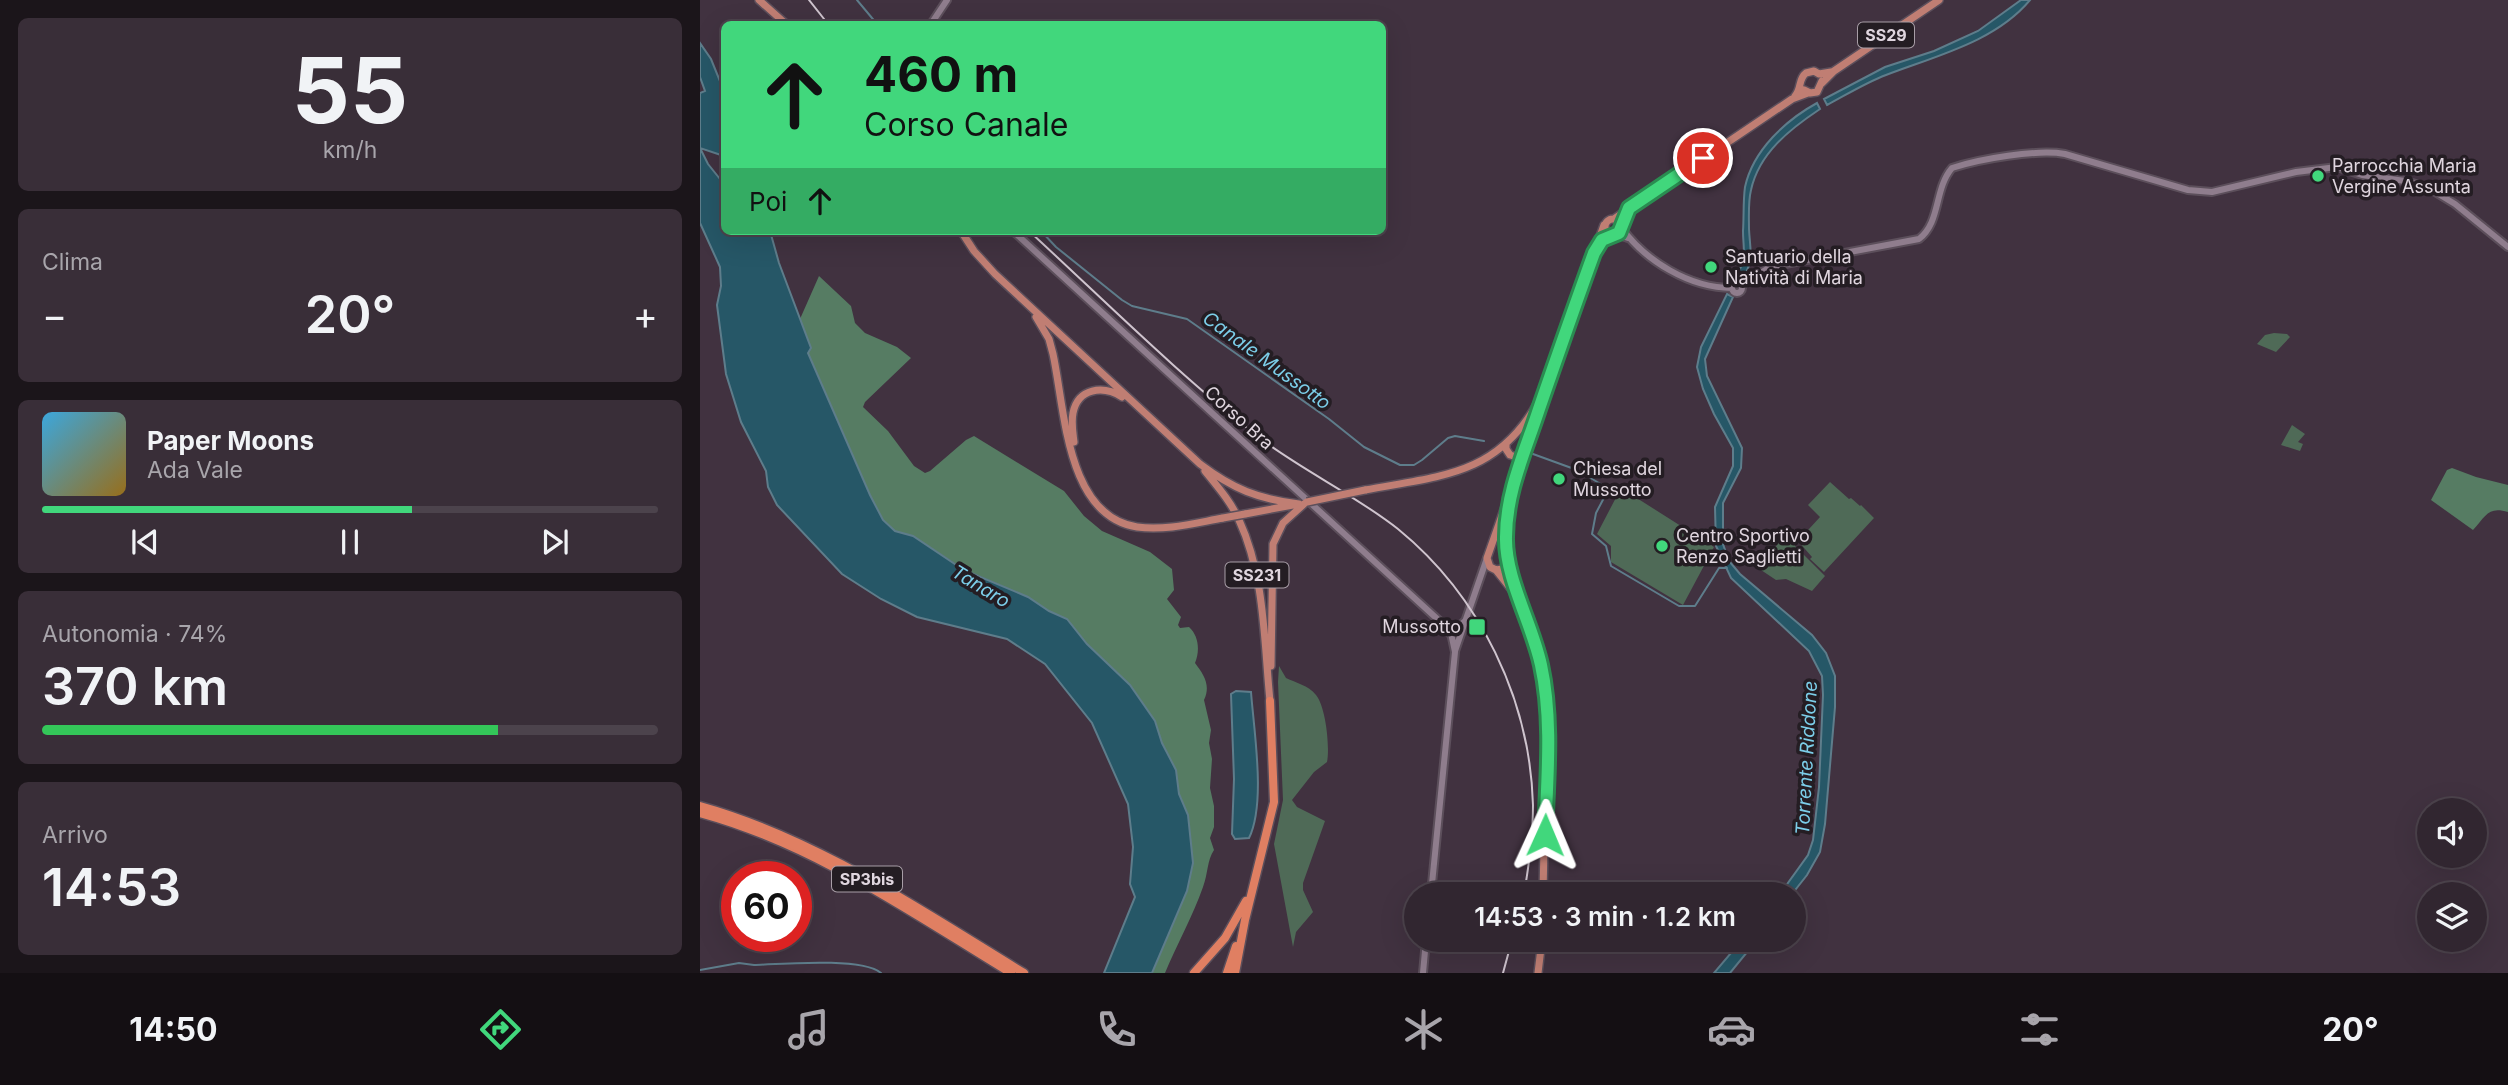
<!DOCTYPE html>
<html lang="it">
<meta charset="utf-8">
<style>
:root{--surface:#312630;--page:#392e38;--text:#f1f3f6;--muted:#a8a5ab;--line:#4c434c;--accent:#41d77c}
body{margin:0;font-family:Inter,sans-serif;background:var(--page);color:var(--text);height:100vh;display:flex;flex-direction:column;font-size:26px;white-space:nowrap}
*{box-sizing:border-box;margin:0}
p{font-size:23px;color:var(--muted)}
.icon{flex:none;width:38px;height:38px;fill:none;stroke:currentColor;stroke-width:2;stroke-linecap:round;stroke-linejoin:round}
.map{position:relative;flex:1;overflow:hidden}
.panel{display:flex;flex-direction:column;gap:18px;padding:18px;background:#1b151a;width:700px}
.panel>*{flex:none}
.top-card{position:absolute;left:21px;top:21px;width:665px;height:214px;border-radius:10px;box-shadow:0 7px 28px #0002,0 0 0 2px var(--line);background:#41d77c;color:#111;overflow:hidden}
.buttons{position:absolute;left:1717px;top:798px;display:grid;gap:14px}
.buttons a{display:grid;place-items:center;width:70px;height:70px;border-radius:50%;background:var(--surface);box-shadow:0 7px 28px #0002,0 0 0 2px var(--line);font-size:35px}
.speed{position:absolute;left:21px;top:861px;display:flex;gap:14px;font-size:35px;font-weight:700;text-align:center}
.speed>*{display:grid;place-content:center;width:91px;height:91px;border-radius:50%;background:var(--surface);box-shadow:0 7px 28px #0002,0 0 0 2px var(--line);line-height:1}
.speed .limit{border:10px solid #d22;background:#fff;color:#111}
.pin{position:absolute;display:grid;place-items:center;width:60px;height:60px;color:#fff;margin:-30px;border:4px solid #fff;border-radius:50%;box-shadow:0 2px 7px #0007}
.me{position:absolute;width:77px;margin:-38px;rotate:1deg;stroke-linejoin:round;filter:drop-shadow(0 0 5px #0008)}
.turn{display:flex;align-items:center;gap:24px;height:147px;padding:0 28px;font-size:32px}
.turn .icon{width:91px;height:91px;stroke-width:2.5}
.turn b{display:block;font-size:49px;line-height:60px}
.then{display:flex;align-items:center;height:66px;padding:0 28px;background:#0003;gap:14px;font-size:26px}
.big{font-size:52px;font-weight:600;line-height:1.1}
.panel .widget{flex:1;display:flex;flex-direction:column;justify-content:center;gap:10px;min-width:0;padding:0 24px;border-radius:10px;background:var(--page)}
.panel .dial{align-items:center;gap:0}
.dial b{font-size:91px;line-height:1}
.song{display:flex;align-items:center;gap:21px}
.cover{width:84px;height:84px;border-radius:10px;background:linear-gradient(135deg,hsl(200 70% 55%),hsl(40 70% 35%))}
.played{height:7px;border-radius:4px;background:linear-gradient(90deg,var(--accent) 60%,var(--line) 60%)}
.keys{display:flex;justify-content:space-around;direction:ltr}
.heat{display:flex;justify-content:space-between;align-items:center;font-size:38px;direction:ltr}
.charge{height:10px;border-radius:5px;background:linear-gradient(90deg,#34c759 74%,var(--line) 0)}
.trip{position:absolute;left:704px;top:882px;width:402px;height:70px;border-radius:35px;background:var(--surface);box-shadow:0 7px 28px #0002,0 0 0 2px var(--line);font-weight:600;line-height:70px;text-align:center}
.menu{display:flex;height:112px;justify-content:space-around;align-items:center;background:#140f13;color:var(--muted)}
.menu .icon{width:49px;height:49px}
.menu .current{color:var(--accent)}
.menu b{font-size:32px;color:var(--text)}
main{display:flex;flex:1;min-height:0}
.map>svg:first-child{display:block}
</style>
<main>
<section class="panel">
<div class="widget dial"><b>55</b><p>km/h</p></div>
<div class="widget"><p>Clima</p>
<div class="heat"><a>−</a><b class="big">20°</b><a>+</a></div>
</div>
<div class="widget">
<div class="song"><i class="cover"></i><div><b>Paper Moons</b><p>Ada Vale</p></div></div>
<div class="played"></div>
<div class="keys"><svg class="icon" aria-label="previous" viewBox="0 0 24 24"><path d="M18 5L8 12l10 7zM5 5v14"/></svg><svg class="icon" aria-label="pause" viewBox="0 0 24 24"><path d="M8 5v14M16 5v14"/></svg><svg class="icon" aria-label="next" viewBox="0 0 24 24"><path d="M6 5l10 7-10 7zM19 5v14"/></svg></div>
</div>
<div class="widget"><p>Autonomia · 74%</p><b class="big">370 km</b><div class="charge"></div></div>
<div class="widget"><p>Arrivo</p><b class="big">14:53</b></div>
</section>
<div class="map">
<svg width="1808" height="973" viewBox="0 0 1808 973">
<rect width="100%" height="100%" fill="#413240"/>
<path fill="#4f6a57" d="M1574 333 1587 334 1590 337 1576 352 1557 344 1565 335Z
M1592 425 1605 434 1598 442 1603 444 1600 451 1581 445Z
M1130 482 1149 499 1151 498 1160 506 1161 505 1174 518 1124 572 1110 559 1112 557 1098 541 1120 517 1108 505Z
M921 488 1014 547 983 605 911 562V546L897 534Z
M1086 534 1095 543V546L1125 576 1112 591 1086 579 1076 580 1058 568Z
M579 666 586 678C596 683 608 685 616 695 626 707 630 748 627 762L614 772 592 800 597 807 625 821 603 883V890L613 912 596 932 593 947 574 844 583 800 578 682Z"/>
<path fill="#567c63" d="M119 276 151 306 155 323 165 333 197 347 211 358 165 402 163 407 188 431 214 466 225 473 230 471 266 440 274 436 364 491 384 516 402 531 450 552 472 569 474 590 467 599 481 617 478 625 480 628 489 627C499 636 500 651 495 663 504 675 511 685 504 700L511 730 509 743 512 759 510 788 514 806V827L510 838 514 850C507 860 508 874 503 887 493 916 477 944 465 973H452L487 891 493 863 488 815 479 794 476 770 462 743 455 721 430 685 387 644 367 619 349 611 328 597 264 569 213 536 195 531 183 520 170 495 108 353 111 348 100 319Z
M1752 468 1776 477 1808 485V512C1788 506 1786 516 1773 530L1731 500 1747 470Z"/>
<path fill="#265767" stroke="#5e7d8b" stroke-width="2" d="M1321 0H1330C1295 42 1235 56 1186 75 1165 83 1146 95 1127 105L1124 99 1185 67 1234 51 1278 31Z
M0 43 11 59 24 91V156L0 148 8 164 24 184V231H70L79 263 111 348 108 353 170 495 183 520 195 531 213 536 264 570 328 597 349 611 367 619 387 644 430 685 455 721 462 743 476 770 479 794 488 815 493 863 487 891 452 973H404L435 897 430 884 433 847 428 804 392 723 345 664 307 639 217 617 181 599 142 574 77 505 68 487 66 471 41 422 26 374 17 305 21 286 20 267 0 223V93L5 91 0 77Z
M1117 103 1120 109C1090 129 1059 153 1051 190 1048 202 1049 216 1049 229 1050 251 1055 261 1041 281L1035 277C1048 259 1043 250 1043 231 1044 217 1043 201 1045 187 1053 150 1086 120 1117 103Z
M1027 294 1033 297 1005 359 1007 376 1042 448 1041 468 1023 503V544L1029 561 1040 574 1112 635 1126 653 1135 676V707L1125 824 1120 852 1107 875 1092 894H1080L1108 855 1113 840 1119 787 1123 695 1122 676 1109 651 1031 578 1016 546 1015 507 1033 466V448L1014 414 1003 389 997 367 1001 347Z
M536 691 551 692C554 732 566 803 549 838L535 839 532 834 534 779 531 694Z
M1042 940H1057L1030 973H1014Z"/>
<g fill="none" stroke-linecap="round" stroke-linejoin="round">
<path stroke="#5e7d8b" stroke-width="2" d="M157 0 177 24
M341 231 356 247 422 300 432 306 487 319 629 419 664 447 700 465H714L722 460 748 438 755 436 784 441
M833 454 877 470 904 486 906 494 896 513 892 534 906 546 911 566 979 606H995L1019 568H1027
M0 970 39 963 54 965C81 964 162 957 181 973"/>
<g stroke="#5c4f5b" stroke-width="10">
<path id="secondary" d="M231 24 247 0
M921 227C945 261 990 288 1032 288
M313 231 745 626 751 635
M917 234 928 238
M1032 288a5 5 0 1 1 10 0a5 5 0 1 1-10 0Z
M1042 285 1070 267 1219 239C1241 222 1234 189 1252 168 1279 159 1337 149 1365 154L1488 190 1512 192 1596 172 1637 167 1662 175 1705 181 1727 187 1755 204 1808 247
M755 651 787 558
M731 894 755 652 751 633 765 621
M723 973 726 940"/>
</g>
<g stroke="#5c4f5b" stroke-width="10">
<path id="primary" d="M59 0 86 24
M1122 83 1134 71 1239 0
M1104 90 1110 93 1117 92 1122 81
M1095 96C1102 88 1098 79 1106 73L1114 71 1119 74 1131 72
M905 227a8 8 0 1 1 16 0a8 8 0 1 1-16 0Z
M914 219 1092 99 1108 93
M261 231 274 251 295 274 500 464C533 489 558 499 599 504
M336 317 349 339 353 354C365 409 366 516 437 527 466 531 495 523 523 518
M374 442C373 433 371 423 373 413 378 388 403 385 422 397
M806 444V449L810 455 817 457 822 454
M505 471C518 487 531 502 539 520 565 576 564 642 570 701
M665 490C739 476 796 476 837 404
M808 503 806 540 807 562 837 648 847 707 843 894
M545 514 593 505
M807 562 802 569 796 570 790 567 787 558 904 225
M796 570 815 594
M571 666 573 544 583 523 604 504
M838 973 842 940"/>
</g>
<g stroke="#5c4f5b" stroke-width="11">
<path id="highway" d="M0 806C118 839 220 910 324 973
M0 813C114 844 212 913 311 973
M494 973 525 938 546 901
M527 973 536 946
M535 973 545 920 574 802 570 701"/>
</g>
<use href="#secondary" stroke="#8f7d8d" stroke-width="6"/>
<use href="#primary" stroke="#c07e73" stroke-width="7"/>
<use href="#highway" stroke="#e07f62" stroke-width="8"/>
<path stroke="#cfc4ce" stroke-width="2" d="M109 0 128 24
M329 231C404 300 481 377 561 439 605 472 655 495 698 529 780 596 830 699 833 805 833 835 829 865 824 894
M803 973 812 940"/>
<g stroke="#5c4f5b" stroke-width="10" stroke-linecap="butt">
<path id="primary-bridge" d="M607 502 665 490
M523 518 545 514"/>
</g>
<use href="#primary-bridge" stroke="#c07e73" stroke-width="7"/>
</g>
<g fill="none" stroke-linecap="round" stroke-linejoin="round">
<g stroke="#2a8c51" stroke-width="18">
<path id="route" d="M845 835C847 780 853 720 841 665 832 623 805 578 806 537 806 492 825 452 839 409 857 357 875 305 894 253L902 240 919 233 929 208 1003 158"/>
</g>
<use href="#route" stroke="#41d77c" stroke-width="12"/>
</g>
<g fill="#41d77c" stroke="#241d23" stroke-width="2.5">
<circle cx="1618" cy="176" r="7"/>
<circle cx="1011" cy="267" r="7"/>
<circle cx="859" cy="479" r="7"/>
<circle cx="962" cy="546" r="7"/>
<rect x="768" y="618" width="18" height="18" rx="3.5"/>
</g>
<g text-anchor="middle" stroke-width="7" stroke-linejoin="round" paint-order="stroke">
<g fill="#241d23" stroke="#a89ea7" stroke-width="2">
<rect x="1158" y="22.5" width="56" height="25" rx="5"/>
<rect x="525.5" y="562.5" width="63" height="25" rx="5"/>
<rect x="132" y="866.5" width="70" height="25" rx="5"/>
</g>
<g font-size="16" font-weight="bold" fill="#e0d6df">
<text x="1186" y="41">SS29</text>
<text x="557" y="581">SS231</text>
<text x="167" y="885">SP3bis</text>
</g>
<g font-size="18" fill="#e0d6df" stroke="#241d23" text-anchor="start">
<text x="1632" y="172">Parrocchia Maria<tspan x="1632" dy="21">Vergine Assunta</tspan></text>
<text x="1025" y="263">Santuario della<tspan x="1025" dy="21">Natività di Maria</tspan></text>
<text x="873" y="475">Chiesa del<tspan x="873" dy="21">Mussotto</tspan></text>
<text x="976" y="542">Centro Sportivo<tspan x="976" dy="21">Renzo Saglietti</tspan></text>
<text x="761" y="633" text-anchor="end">Mussotto</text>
</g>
<g font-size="18" fill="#e0d6df" stroke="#241d23">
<text transform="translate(539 418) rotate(42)" y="6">Corso Bra</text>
</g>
<g font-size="19" font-style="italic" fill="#7ccee9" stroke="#241d23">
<text transform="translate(567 360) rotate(36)" y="7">Canale Mussotto</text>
<text transform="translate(281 586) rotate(31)" y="7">Tanaro</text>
<text transform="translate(1106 758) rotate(-87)" y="7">Torrente Riddone</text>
</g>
</g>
</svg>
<div class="buttons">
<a><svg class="icon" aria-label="sound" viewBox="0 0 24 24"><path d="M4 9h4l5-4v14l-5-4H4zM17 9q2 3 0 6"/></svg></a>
<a><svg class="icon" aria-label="layers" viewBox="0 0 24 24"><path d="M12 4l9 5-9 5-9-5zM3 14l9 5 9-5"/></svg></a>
</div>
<div class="speed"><div class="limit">60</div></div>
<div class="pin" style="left:1003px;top:158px;background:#d93025"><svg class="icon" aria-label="arrive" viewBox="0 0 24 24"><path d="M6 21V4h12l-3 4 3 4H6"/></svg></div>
<svg class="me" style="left:845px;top:835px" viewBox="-20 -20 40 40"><path d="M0-17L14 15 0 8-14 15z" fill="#41d77c" stroke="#fff" stroke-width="4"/></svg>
<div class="trip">14:53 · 3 min · 1.2 km</div>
<div class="top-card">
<div class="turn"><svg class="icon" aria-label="ahead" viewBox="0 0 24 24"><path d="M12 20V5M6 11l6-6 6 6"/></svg><div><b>460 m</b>Corso Canale</div></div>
<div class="then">Poi<svg class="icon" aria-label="ahead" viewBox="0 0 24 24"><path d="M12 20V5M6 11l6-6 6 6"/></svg></div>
</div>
</div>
</main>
<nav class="menu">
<b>14:50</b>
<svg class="icon current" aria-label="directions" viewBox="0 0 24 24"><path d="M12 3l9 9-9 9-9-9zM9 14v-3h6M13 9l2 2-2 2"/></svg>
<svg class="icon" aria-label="music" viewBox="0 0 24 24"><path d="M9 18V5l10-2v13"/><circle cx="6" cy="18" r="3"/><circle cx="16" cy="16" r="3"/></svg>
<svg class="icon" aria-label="phone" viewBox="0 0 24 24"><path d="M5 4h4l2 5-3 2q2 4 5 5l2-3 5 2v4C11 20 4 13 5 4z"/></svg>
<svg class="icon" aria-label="climate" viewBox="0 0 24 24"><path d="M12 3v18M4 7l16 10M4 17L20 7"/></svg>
<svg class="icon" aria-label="car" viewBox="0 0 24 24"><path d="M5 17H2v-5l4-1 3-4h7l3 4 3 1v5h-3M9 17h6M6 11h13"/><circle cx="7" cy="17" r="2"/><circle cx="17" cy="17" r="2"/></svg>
<svg class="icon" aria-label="filters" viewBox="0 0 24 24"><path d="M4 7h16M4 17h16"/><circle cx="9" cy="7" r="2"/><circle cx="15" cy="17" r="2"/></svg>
<b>20°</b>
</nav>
